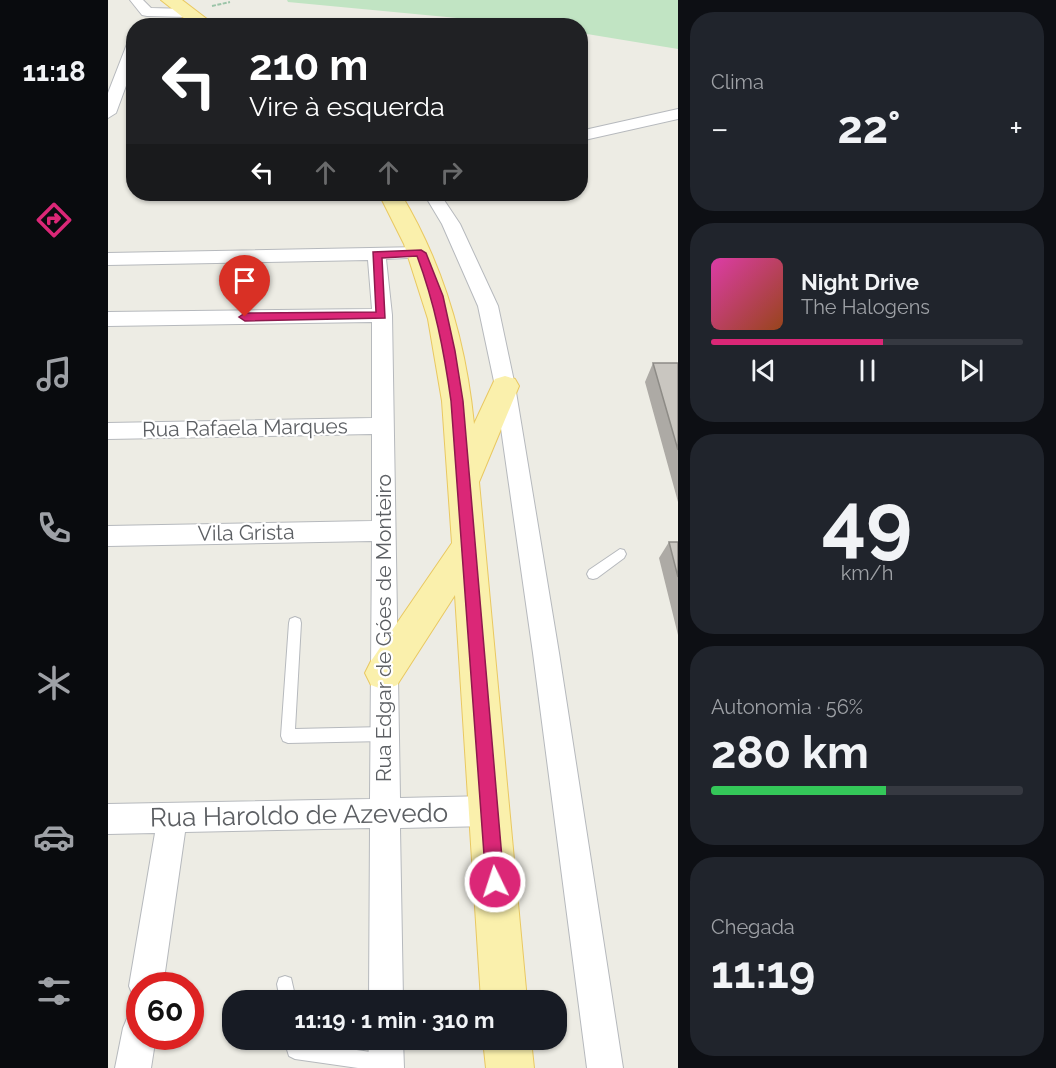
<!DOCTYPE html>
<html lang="pt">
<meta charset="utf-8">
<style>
:root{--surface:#171b24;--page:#20242c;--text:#f1f3f6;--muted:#9ea1a6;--line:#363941;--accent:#db2777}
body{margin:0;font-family:Raleway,sans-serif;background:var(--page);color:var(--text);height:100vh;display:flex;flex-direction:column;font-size:22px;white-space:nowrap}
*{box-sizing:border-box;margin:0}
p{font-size:20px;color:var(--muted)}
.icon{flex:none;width:33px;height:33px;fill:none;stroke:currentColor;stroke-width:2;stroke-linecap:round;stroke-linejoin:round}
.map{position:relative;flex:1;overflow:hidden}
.drawer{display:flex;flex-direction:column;gap:12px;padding:12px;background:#0d0f14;width:378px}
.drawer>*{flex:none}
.top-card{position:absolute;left:18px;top:18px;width:462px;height:183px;border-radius:24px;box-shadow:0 2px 4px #0004;background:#202124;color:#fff;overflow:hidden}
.speed{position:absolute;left:18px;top:972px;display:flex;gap:12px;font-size:30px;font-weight:700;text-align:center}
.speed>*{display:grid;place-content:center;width:78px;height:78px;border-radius:50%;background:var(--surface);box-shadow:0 2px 4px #0004;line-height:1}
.speed .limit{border:9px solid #d22;background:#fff;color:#111}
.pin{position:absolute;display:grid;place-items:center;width:51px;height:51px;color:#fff;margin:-62px -26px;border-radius:50% 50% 50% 0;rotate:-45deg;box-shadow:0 0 6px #0007}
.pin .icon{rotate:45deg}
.me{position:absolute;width:66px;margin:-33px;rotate:356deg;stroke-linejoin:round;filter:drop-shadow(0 0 4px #0008)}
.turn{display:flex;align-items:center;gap:21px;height:126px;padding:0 24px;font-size:27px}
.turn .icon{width:78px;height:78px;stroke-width:2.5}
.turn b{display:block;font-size:42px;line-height:51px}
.lanes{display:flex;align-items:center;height:57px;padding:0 24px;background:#0003;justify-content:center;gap:30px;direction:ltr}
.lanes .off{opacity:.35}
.big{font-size:45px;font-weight:700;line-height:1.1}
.drawer .widget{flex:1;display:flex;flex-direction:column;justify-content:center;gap:9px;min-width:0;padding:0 21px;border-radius:24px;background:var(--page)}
.drawer .dial{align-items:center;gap:0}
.dial b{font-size:78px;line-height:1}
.song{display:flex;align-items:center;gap:18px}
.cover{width:72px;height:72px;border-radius:9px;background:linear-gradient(135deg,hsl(320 70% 55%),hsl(20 70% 35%))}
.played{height:6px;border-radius:3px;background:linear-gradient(90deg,var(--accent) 55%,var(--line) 55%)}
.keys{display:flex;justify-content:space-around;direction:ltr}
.heat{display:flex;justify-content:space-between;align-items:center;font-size:33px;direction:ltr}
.charge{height:9px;border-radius:4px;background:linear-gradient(90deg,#34c759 56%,var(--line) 0)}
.trip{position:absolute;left:114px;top:990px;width:345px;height:60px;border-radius:24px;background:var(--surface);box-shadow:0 2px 4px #0004;font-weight:700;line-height:60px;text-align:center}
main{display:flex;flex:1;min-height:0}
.tabs{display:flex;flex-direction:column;width:108px;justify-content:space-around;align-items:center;background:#090b0e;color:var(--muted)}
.tabs .icon{width:42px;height:42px}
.tabs .current{color:var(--accent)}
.tabs b{font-size:27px;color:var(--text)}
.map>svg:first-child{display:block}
</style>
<main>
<nav class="tabs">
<b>11:18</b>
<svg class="icon current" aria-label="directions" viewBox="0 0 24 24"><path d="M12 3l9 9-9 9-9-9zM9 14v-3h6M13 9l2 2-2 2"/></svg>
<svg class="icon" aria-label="music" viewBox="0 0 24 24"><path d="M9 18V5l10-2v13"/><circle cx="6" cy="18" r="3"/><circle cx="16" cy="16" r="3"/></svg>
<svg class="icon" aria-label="phone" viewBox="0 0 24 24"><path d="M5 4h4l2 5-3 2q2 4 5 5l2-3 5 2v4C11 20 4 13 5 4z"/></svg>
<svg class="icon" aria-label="climate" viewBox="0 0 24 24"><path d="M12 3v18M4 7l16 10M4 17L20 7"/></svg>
<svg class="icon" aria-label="car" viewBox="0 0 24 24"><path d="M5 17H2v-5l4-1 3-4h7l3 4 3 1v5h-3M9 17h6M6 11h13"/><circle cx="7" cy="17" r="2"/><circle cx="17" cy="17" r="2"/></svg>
<svg class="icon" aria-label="filters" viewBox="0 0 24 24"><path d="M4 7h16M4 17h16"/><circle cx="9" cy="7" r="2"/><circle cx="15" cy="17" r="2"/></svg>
</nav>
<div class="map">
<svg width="570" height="1068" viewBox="0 0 570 1068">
<rect width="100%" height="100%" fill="#edece4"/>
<path fill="#c1e4c3" d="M179 0H570V49L473 33 472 26 423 25 180 2Z"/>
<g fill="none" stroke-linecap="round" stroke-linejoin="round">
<g stroke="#b6b9bd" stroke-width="2">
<path id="service" d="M87 15 90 17 81 26H74Z
M512 549 516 550 518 554 516 558 489 578 485 579 481 578 479 574 481 570Z
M187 617 192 619 193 623 187 729 276 727 281 729 283 734 281 739 276 741 180 743 175 741 173 736 181 623 182 619Z
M177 976 183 978 188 1000H172L169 984 171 978Z
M176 1040H193L194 1042 276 1054 282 1057 285 1063 283 1068H250L187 1059 181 1056Z"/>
</g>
<g stroke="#b6b9bd" stroke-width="2">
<path id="minor" d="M22 0H35L43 8 80 9 87 13 80 17 39 16 34 15Z
M26 40V64L8 113 0 118V93L19 44Z
M570 109V119L472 141V131Z
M316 194H332L352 224 390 306 407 386 451 653 515 1068H479L425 653 387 386 370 306 334 224Z
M313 247 319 249 322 253 319 257 278 259 284 315 292 798 381 796 392 800 396 811 392 822 381 826 292 828 295 1000H261L262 828 77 832 55 986H32V1000L26 998 21 986 47 833 0 834V804L262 799 264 541 0 546V526L264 521V434L0 439V423L264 418V322L0 326V312L264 309 260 260 0 265V253Z
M32 1011V1036H48L43 1068H7L15 1028 20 1016Z
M261 1040H295L296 1068H260Z"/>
</g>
<g stroke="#e9c861" stroke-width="2">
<path id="primary" d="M53 0H74L108 26H86Z
M271 194H293C335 264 358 342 366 424L387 379 397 376 407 379 411 386 371 482 419 1000H373L347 595 289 685 276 690 263 685 257 673 263 661 344 543 334 401 320 319 296 244Z
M375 1040H423L426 1068H378Z"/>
</g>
<path stroke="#9bc4a8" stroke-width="2" stroke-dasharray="4 1.5" stroke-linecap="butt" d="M104 6 122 2"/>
<use href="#service" fill="#fff" fill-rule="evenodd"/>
<use href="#minor" fill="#fff" fill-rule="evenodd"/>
<use href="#primary" fill="#faf0ac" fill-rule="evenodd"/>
</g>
<path fill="#adaaa5" d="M545 363H570V502L537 382Z
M561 542H570V635L551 558Z"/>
<path fill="#c9c6c0" stroke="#8d8b86" stroke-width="1.5" d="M545 363H570V450Z
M561 542H570V577Z"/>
<path fill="#db2777" stroke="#8e194d" stroke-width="1.5" d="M313 250 318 253 335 296 347 351 355 401 396 882 393 889 387 891 381 889 378 882 343 401C336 351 327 304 309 256L274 258 277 318 137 321 131 317 137 313 268 312 265 252Z"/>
<g text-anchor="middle" stroke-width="4.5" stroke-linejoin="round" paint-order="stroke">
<g font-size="21" fill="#5c5f63" stroke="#fff">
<text transform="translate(137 428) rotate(-1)" y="7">Rua Rafaela Marques</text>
<text transform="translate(138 533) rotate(-1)" y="7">Vila Grista</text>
<text transform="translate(276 628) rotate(-90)" y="7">Rua Edgar de Góes de Monteiro</text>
</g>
<g font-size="26" fill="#5c5f63" stroke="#fff">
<text transform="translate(191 815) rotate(-1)" y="9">Rua Haroldo de Azevedo</text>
</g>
</g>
</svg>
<div class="speed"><div class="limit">60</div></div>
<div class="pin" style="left:137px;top:317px;background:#d93025"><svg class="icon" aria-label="arrive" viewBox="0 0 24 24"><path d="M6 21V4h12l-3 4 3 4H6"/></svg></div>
<svg class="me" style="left:387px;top:882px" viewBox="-20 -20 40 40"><circle r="17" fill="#db2777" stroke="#fff" stroke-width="3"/><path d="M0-11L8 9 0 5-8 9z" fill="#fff"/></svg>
<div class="trip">11:19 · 1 min · 310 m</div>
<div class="top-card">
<div class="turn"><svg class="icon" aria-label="left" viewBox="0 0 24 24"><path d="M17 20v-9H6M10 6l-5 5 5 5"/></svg><div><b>210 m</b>Vire à esquerda</div></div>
<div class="lanes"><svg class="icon" aria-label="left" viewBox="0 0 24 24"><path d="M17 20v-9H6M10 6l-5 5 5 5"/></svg><svg class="icon off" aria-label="ahead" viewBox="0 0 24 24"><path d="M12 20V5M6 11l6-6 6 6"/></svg><svg class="icon off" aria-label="ahead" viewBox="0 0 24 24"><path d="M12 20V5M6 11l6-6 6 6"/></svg><svg class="icon off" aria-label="right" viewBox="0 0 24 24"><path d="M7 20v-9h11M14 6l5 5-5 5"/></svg></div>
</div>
</div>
<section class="drawer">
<div class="widget"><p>Clima</p>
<div class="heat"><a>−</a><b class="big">22°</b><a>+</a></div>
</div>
<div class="widget">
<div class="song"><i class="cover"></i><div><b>Night Drive</b><p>The Halogens</p></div></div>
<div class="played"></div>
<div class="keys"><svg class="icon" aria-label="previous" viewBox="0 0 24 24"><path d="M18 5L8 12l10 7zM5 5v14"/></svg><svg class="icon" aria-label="pause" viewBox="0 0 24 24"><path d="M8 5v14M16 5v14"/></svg><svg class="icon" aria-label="next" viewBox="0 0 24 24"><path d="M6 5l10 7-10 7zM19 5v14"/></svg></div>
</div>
<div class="widget dial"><b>49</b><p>km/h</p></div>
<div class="widget"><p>Autonomia · 56%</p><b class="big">280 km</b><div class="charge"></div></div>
<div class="widget"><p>Chegada</p><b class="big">11:19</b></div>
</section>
</main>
